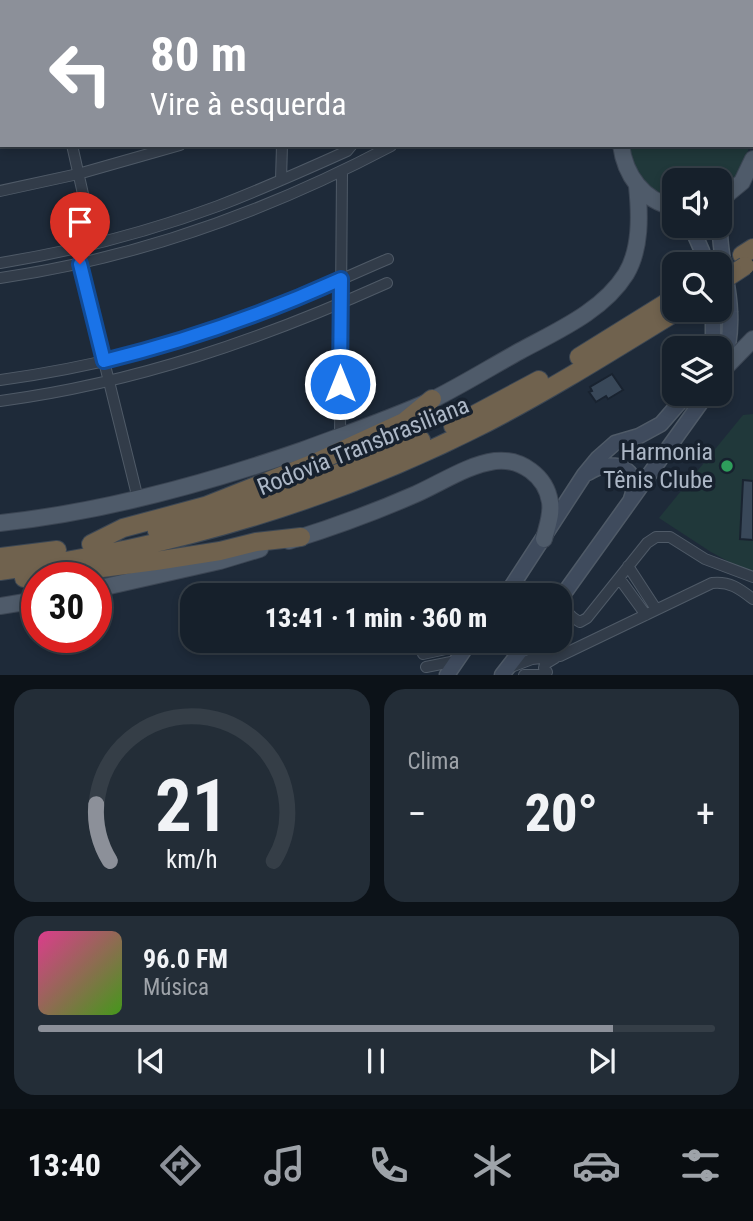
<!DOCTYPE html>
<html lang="pt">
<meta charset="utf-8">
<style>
:root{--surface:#16202b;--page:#232d37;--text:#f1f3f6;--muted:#9ea3a9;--line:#353e47;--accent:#8c9099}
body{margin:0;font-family:"Roboto Condensed",sans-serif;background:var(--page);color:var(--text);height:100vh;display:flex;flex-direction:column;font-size:26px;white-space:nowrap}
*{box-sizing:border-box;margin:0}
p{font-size:23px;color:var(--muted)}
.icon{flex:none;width:38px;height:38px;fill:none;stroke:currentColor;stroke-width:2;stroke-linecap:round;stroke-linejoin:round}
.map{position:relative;height:675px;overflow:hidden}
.side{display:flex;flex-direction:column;gap:14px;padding:14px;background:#0c1218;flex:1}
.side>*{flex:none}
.banner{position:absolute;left:0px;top:0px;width:754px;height:147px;box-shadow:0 4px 10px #0003,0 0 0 2px var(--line);background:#8c9099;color:#fff;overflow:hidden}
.fabs{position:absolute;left:662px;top:168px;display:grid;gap:14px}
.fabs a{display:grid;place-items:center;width:70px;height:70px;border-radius:14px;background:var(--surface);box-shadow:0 4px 10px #0003,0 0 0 2px var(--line);font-size:35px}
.speed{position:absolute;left:21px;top:562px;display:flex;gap:14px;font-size:35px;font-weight:700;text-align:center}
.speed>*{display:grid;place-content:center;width:91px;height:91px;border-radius:50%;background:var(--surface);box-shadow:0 4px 10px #0003,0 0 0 2px var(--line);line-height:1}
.speed .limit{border:10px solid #d22;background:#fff;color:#111}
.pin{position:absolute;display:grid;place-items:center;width:60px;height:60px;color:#fff;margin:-72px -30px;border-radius:50% 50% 50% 0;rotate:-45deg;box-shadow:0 0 7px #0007}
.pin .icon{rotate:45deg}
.me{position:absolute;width:77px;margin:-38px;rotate:0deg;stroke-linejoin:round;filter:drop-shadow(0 0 5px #0008)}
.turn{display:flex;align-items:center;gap:24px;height:147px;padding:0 35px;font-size:32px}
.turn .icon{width:91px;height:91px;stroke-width:2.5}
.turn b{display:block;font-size:49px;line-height:60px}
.big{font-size:52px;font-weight:800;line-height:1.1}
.side .tile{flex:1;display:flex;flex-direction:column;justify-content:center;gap:10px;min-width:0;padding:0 24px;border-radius:21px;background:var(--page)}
.side .dial{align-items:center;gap:0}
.dial svg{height:182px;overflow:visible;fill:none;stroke:var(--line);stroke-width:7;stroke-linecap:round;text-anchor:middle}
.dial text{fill:var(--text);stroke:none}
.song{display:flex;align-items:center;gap:21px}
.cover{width:84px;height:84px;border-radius:10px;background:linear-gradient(135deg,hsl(330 70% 55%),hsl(100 70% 35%))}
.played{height:7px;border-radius:4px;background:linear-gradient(90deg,var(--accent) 85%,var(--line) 85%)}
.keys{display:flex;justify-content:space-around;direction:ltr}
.heat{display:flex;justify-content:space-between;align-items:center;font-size:38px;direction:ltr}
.side .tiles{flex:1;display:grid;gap:14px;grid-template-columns:1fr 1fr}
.tile:last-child{grid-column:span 2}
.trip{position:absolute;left:180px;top:583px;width:392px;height:70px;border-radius:21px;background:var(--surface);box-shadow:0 4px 10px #0003,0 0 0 2px var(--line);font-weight:800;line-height:70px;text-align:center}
.dock{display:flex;height:112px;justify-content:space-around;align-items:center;background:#090d11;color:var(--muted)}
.dock .icon{width:49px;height:49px}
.dock .on{color:var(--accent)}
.dock b{font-size:32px;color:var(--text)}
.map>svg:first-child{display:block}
</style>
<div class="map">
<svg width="753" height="675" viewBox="0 0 753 675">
<rect width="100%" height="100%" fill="#1e2a39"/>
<path fill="#20383a" d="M628 145H749C746 167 735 179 719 193V180H674V199C646 190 635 172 628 145Z
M753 414V575L711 552 659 518 743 415Z"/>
<path fill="#394859" stroke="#192330" stroke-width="2" d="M612 374 623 390 608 399 606 396 596 402 589 392 592 391 590 387Z
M743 480 753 481V540L740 539Z"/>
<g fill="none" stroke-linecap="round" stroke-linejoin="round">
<g stroke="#4f5a67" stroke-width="12">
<path id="street" d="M39 0V2
M241 0 243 2
M155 2 159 0
M0 46 2 45
M0 117H2
M72 145 94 243
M281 180 282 145
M0 191 78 174 180 145
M0 263C74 251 148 232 218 206 262 189 305 170 347 151L352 145
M80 264 138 499
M0 278C138 258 268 211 391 146
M0 380C87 368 172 347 254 316 300 299 343 278 388 259
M0 401C136 383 262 339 387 283
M340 437 342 171
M628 566 656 609
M619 578 646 615
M564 595C564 609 567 615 580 622
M580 622 587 618 647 543 656 537H670L705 559 753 577
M423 654 469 644
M426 667 456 661
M511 667 532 659 560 656 712 583C730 581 740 589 753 599
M547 672 544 668 545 664 555 658
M524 675H540"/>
</g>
<g stroke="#4f5a67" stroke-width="17">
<path id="secondary" d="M691 226 702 251 705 264
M710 348 713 339V310
M722 371C728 352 731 332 730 312 729 273 711 235 726 198
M588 473C612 457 643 467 631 499
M506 595 584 475 598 458 615 443 639 436 661 424 687 394
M509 595 524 591 535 595
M560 599 707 394
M447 675 471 640
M502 675 529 640"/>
</g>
<g stroke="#3b4553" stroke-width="18">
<path id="primary" d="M752 123 753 126
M621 145C625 175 643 201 674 207
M719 201 742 182 753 159
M722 371 753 339
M0 523C104 512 205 484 303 450 346 434 390 419 432 400 462 385 491 367 520 351 557 331 603 311 626 274 641 249 640 215 637 186
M289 541C331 528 375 512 416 494 441 483 467 465 495 461 521 458 546 476 550 502 552 515 547 526 544 539
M96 589 220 561 260 549
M0 606 37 600"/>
</g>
<g stroke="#3c4754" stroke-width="20">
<path id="highway" d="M742 255 753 248
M579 357 674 298
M453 426 539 380
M157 531 298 489 421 440
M91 544 123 528 205 506 319 461 404 422 432 399
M0 557 57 550
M0 571C169 549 335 500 486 423 552 389 615 349 679 310
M24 578 156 561 220 551 256 542 301 537"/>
</g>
<use href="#street" stroke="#323c49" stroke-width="10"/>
<use href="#secondary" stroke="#3f4b5d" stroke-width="14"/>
<use href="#primary" stroke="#4f5b6a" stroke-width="16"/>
<use href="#highway" stroke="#70624e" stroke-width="18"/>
<g stroke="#3c4754" stroke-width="20" stroke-linecap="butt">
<path id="highway-bridge" d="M719 283 745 266"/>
</g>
<use href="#highway-bridge" stroke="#70624e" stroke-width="18"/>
</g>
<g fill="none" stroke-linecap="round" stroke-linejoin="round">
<g stroke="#114b97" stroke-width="18">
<path id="route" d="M80 264 104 361C186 341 264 314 341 279L340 384"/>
</g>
<use href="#route" stroke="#1a73e8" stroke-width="12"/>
</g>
<circle fill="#2e9e5b" stroke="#17212e" stroke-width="2.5" cx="727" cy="466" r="7"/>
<g text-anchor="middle" stroke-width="7" stroke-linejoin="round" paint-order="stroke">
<g font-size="24" fill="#acb7c6" stroke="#17212e">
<text transform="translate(363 446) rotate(-22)" y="8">Rodovia Transbrasiliana</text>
</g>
<g font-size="24" fill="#acb7c6" stroke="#17212e" text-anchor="end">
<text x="713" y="460">Harmonia<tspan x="713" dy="28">Tênis Clube</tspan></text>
</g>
</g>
</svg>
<div class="fabs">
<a><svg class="icon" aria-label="sound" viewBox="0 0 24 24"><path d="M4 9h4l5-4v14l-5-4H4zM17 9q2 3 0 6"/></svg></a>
<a><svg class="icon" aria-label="search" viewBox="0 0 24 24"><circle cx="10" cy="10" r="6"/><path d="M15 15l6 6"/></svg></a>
<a><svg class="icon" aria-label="layers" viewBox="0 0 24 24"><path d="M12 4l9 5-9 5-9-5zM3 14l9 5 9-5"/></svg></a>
</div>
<div class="speed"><div class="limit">30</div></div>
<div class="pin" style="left:80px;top:264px;background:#d93025"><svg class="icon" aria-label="arrive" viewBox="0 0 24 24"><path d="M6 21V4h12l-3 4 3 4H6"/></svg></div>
<svg class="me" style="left:340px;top:384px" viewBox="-20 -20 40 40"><circle r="17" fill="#1a73e8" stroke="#fff" stroke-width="3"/><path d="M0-11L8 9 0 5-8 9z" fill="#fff"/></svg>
<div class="trip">13:41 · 1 min · 360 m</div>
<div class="banner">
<div class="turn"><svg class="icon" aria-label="left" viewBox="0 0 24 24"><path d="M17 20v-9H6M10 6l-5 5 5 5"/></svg><div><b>80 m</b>Vire à esquerda</div></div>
</div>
</div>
<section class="side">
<div class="tiles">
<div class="tile dial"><svg viewBox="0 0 100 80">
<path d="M14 69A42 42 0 1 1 86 69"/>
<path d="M14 69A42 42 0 0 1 8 44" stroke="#8c9099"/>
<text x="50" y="56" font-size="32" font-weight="700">21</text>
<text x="50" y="72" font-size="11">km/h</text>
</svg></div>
<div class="tile"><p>Clima</p>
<div class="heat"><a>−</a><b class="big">20°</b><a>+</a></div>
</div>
<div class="tile">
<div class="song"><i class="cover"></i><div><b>96.0 FM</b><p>Música</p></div></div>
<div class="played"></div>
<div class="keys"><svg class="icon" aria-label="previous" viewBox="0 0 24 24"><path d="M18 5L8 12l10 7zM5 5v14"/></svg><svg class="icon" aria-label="pause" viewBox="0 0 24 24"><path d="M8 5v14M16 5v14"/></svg><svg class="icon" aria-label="next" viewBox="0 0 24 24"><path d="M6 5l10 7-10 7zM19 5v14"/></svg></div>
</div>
</div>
</section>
<nav class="dock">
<b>13:40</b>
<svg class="icon on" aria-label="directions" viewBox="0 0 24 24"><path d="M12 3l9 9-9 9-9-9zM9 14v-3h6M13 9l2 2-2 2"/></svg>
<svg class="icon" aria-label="music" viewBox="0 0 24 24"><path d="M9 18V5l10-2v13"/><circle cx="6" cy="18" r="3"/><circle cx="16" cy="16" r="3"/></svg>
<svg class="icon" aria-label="phone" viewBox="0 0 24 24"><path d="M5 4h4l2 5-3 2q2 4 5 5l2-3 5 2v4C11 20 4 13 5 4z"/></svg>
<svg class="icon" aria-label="climate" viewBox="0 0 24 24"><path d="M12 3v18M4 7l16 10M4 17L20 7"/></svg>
<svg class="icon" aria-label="car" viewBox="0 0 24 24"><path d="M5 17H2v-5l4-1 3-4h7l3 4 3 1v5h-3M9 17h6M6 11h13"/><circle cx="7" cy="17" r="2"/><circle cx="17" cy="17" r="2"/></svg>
<svg class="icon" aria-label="filters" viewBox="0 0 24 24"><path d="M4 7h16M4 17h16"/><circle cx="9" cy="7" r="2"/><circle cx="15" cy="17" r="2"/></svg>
</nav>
